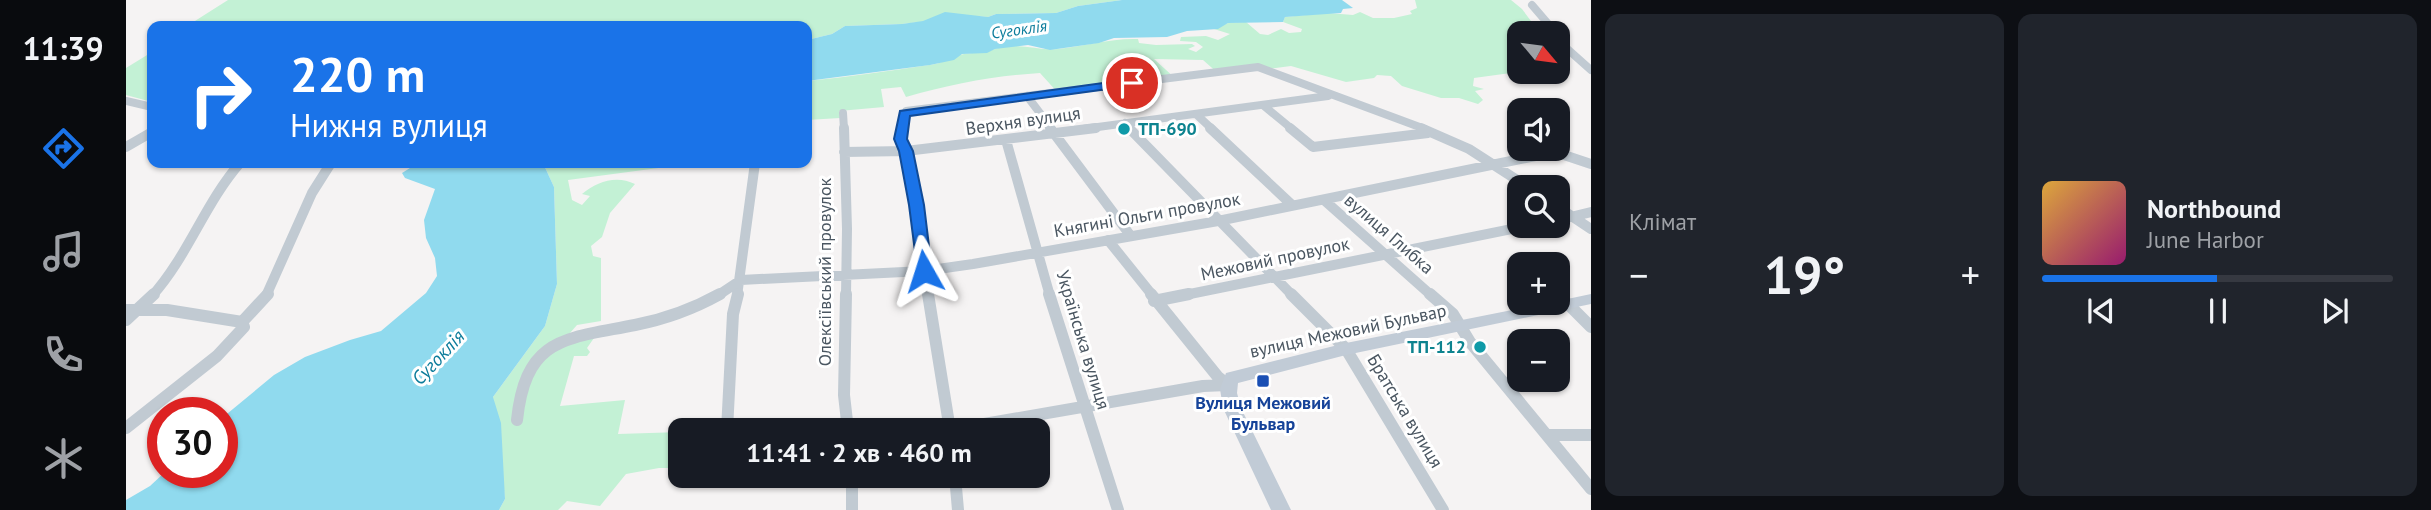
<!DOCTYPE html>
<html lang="uk">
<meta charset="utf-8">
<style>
:root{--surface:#171b24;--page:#20242c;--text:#f1f3f6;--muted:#9ea1a6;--line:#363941;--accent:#1a73e8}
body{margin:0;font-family:"PT Sans",sans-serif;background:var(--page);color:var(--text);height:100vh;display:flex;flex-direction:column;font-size:26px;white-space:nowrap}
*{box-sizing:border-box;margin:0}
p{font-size:23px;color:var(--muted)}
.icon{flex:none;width:38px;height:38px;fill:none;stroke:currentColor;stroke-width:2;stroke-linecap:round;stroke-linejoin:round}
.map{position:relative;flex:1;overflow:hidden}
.panel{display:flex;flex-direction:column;gap:14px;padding:14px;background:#0d0f14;width:840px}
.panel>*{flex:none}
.hud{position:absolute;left:21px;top:21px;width:665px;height:147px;border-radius:14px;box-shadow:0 2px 5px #0004;background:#1a73e8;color:#fff;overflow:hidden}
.needle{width:46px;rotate:119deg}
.tools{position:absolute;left:1381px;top:21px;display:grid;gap:14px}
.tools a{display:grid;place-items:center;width:63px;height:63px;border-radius:14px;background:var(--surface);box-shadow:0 2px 5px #0004;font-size:35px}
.speed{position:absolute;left:21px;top:397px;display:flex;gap:14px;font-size:35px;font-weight:700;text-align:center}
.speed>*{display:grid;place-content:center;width:91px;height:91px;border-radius:50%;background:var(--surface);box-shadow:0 2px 5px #0004;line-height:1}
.speed .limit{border:10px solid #d22;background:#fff;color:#111}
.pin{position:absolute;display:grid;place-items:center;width:60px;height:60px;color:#fff;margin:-30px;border:4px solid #fff;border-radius:50%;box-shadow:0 2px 7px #0007}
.me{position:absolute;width:77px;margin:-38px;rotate:354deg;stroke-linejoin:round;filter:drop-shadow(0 0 5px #0008)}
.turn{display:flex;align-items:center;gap:24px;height:147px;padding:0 28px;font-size:32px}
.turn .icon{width:91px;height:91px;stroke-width:2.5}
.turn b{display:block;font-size:49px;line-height:60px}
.big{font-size:52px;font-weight:800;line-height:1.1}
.panel .tile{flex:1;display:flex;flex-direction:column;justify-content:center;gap:10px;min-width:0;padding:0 24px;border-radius:14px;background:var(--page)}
.song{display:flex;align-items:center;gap:21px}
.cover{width:84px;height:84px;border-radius:10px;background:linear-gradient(135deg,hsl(40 70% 55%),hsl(320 70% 35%))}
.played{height:7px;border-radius:4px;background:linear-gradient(90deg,var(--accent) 50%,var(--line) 50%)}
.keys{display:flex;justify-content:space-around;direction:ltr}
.heat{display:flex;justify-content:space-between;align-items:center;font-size:38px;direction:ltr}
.panel .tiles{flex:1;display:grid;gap:14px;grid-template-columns:repeat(2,1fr)}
.trip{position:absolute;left:542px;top:418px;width:382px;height:70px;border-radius:14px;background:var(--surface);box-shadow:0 2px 5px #0004;font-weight:800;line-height:70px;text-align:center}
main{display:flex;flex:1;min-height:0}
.tab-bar{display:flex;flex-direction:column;width:126px;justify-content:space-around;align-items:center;background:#090b0e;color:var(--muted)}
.tab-bar .icon{width:49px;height:49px}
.tab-bar .on{color:var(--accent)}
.tab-bar b{font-size:32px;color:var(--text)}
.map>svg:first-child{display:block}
</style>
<main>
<nav class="tab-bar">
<b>11:39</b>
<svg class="icon on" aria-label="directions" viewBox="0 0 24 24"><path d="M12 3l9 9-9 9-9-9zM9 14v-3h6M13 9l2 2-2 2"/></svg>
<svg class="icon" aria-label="music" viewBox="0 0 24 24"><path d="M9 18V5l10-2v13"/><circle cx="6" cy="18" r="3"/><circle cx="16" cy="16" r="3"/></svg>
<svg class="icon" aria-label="phone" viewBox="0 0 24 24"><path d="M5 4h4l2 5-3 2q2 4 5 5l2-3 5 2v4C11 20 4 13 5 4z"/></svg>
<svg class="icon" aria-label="climate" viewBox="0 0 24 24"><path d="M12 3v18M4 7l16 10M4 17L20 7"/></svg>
</nav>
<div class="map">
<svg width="1465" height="510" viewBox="0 0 1465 510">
<rect width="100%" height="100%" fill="#f5f3f3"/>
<path fill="#c3f1d5" d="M102 0H996L952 6 930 13 870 14 862 17 847 16 776 24 719 26 706 34 681 40V26H61Z
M1289 0H1385L1396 9 1414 33H1393L1392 72 1348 78 1347 86 1358 89 1349 91 1357 100 1352 104 1333 98H1315L1276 86 1265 76 1251 75 1248 78 1220 82 1165 66 1094 75 1077 60 1028 59 1050 79 933 94 914 73C868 76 825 84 780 97L775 87 755 89 758 107 713 111 714 118 681 120V81C721 77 763 71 803 65 816 64 827 56 838 54 850 52 859 53 869 49 890 41 912 51 932 49 959 46 985 38 1012 39L1013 43 1030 45 1066 44 1069 46 1062 49 1070 52 1077 47 1070 42 1054 41 1055 37 1080 36 1092 40 1104 34 1088 29 1102 23 1120 22 1134 34 1142 35 1155 29 1163 33 1175 32 1176 29 1157 22 1159 17 1202 13 1227 15 1234 12 1247 18H1268L1286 14 1284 11 1291 8Z
M26 52V102L0 95V68Z
M417 163H570L442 180 446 200 456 205 464 196 456 194C471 181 491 175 509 184L484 213 476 237 465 246 467 256 475 258V321L451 325 444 333 468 338 461 348 464 352 461 356H448L434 406 499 400 492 434 555 432V468H533L500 474 474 506 441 501 432 510H373L379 499 367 397 419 326 431 284 428 187Z"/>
<path fill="#90daee" d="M996 0H1216L1227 8 1217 9 1215 13 1159 17 1157 22 1102 23 1092 29 1061 31 1041 37 988 38 973 43 924 50 902 45 869 49 861 53 836 54 828 60 804 65 681 81V40L706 34 719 26 776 24 797 21 819 12 862 17 870 14 930 13 952 6Z
M292 163H417L428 187 431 284 419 326 367 397 375 423 379 499 373 510H0V500L24 486 38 473 96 472V418L148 375 179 357 224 340 255 331 300 293 311 276 309 258 300 238 298 220 309 189 279 178 276 173Z"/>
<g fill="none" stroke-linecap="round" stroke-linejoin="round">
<path stroke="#c1cad2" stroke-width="8" d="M1406 5 1430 33
M1432 35 1438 46 1465 70
M901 96 926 129
M0 101 26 107
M1138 106 1166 129
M717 113 718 129
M1071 115 1086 129
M999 123 1005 129
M776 129 780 111 1132 67 1299 129
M957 129 1202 96"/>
<path stroke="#c1cad2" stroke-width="10" d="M718 128 721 229 720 296
M777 128 774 140C793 175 795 254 802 296
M924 128 1004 235
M1003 128 1167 296
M1084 128 1166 205
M1164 128 1187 147 1302 133
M1295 128 1343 149 1402 187
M880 140 924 296
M0 147 26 132
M718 152 780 151 970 128
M1198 200 1306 296
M1432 207 1465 229
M1432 220 1465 212
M982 240 1027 296
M26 296C62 256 79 203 114 163
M140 296 186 193 205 163
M591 296 615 280 798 271 847 264 1092 221 1429 152 1465 164
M611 296 629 163
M1054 296 1401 226"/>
<path stroke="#c1cad2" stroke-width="12" d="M720 294 718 395 722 430
M802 294 824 430
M923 294 992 510
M1025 294 1092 377 1102 385
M1165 294 1220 349 1317 510
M1304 294 1327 314 1344 342 1465 489
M1028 301 1063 294
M1442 304 1465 327
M0 310H41L116 322
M0 320 28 294
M391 420C400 336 440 339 509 325 540 319 567 309 594 294
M0 428 91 356 118 327 116 322 142 294
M601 430 607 314 612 294
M824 430 1077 386 1102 385
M1422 435H1465
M726 476V510
M829 476 832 510"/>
<path fill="#c1cbd6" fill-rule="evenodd" d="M1465 294V304L1220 355 1112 383 1111 393 1115 408 1165 510H1145L1097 408 1094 389 1100 373 1220 343 1421 303H1432V301Z"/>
</g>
<path fill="#1a73e8" stroke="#114b97" stroke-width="2" d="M1006 79 1012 83 1011 85 784 116 781 139 787 151 798 205 806 271 798 276 792 275 783 205 773 151 768 139 774 111Z"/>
<g fill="#0f9aa8" stroke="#fff" stroke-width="2.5">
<circle cx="998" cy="129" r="7"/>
<circle cx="1354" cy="347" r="7"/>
</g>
<rect fill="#1a4fb4" stroke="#fff" stroke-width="2.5" x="1130" y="374" width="14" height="14" rx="3.5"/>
<g text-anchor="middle" stroke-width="6" stroke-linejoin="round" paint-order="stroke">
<g font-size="16" font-style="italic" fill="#0c7c9b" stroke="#fff">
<text transform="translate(893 29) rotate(-8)" y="6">Сугоклія</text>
</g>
<g font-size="18" fill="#4a5661" stroke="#fff">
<text transform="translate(897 121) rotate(-8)" y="6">Верхня вулиця</text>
<text transform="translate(1021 215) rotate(-10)" y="6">Княгині Ольги провулок</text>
<text transform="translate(1263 234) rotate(41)" y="6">вулиця Глибка</text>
<text transform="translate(1149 259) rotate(-12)" y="6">Межовий провулок</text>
<text transform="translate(699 272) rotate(-90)" y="6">Олексіївський провулок</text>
<text transform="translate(1222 331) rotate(-12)" y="6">вулиця Межовий Бульвар</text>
<text transform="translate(957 340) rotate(73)" y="6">Українська вулиця</text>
<text transform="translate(1279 411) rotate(59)" y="6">Братська вулиця</text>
</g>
<g font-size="18" font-weight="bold" fill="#0d838f" stroke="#fff" text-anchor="start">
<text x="1012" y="135">ТП-690</text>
<text x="1340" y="353" text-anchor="end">ТП-112</text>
</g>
<g font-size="18" font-weight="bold" fill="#164399" stroke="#fff">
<text x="1137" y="409">Вулиця Межовий<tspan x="1137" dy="21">Бульвар</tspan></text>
</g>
<g font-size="19" font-style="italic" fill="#0c7c9b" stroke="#fff">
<text transform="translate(312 357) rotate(-47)" y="7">Сугоклія</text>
</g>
</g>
</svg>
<div class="tools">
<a><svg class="needle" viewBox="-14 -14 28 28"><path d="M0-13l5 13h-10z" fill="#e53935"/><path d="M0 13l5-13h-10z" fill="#9ea1a6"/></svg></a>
<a><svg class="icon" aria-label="sound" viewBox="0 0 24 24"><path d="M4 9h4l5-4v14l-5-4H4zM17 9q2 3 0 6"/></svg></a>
<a><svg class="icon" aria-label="search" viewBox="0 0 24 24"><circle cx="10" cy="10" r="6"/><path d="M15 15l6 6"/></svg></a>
<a>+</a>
<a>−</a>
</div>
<div class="speed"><div class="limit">30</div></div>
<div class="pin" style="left:1006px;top:83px;background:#d93025"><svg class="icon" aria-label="arrive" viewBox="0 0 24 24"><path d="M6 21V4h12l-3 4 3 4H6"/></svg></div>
<svg class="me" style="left:798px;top:271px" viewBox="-20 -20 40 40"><path d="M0-17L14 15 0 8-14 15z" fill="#1a73e8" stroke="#fff" stroke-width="4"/></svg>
<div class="trip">11:41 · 2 хв · 460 m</div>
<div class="hud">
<div class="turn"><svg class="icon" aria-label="right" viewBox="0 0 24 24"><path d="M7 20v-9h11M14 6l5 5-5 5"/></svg><div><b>220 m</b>Нижня вулиця</div></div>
</div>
</div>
<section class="panel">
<div class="tiles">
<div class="tile"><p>Клімат</p>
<div class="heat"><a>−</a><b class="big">19°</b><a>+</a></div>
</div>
<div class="tile">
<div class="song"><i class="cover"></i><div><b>Northbound</b><p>June Harbor</p></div></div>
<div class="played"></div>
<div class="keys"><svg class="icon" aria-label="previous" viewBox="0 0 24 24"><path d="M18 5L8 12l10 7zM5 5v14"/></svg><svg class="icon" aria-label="pause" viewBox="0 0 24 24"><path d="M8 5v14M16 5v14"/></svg><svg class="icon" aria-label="next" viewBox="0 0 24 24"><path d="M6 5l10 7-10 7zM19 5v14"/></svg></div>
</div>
</div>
</section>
</main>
